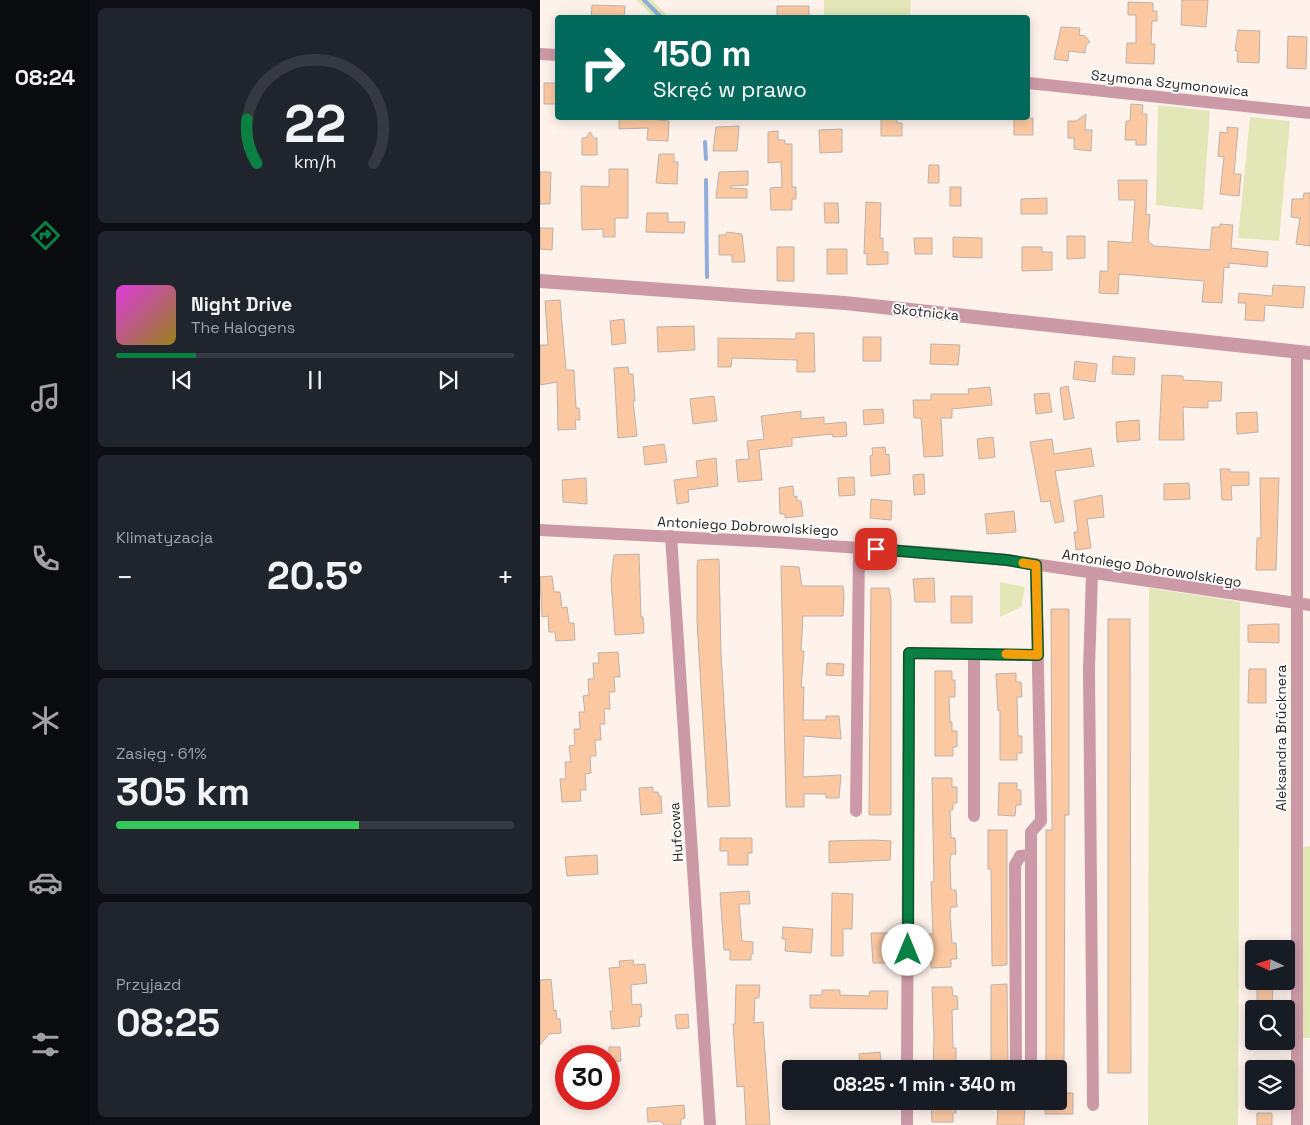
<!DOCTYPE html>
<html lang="pl">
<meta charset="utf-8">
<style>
:root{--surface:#171b24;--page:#20242c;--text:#f1f3f6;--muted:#9ea1a6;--line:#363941;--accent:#0b8043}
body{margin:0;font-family:"Space Grotesk",sans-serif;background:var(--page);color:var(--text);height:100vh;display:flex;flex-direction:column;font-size:19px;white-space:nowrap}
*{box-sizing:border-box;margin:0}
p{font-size:16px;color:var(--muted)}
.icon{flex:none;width:28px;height:28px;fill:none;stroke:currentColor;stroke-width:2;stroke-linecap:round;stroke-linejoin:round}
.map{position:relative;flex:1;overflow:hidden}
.details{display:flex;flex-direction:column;gap:8px;padding:8px;background:#0d0f14;width:450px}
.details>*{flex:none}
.top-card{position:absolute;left:15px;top:15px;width:475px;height:105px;border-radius:5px;box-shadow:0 2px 12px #0003;background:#00695c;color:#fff;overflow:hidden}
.needle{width:32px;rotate:274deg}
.fabs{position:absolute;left:705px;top:940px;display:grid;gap:10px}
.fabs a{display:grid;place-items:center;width:50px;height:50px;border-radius:5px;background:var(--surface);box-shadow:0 2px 12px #0003;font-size:25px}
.speed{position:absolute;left:15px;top:1045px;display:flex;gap:10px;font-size:25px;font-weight:700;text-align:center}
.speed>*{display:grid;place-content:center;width:65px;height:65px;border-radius:50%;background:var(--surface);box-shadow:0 2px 12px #0003;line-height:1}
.speed .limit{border:8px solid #d22;background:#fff;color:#111}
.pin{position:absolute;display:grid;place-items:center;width:42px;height:42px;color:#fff;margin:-21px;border-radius:10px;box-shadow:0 2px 8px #0006}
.me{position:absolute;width:55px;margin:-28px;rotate:0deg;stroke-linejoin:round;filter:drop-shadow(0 0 4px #0008)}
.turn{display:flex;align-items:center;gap:18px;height:105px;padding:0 15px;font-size:22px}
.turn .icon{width:65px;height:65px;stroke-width:2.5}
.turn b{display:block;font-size:35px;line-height:42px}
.big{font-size:38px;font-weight:800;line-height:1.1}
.details .tile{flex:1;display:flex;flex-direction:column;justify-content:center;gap:8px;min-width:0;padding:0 18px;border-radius:8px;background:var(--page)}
.details .dial{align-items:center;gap:0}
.dial svg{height:130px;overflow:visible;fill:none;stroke:var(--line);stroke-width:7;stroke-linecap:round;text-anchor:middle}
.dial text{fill:var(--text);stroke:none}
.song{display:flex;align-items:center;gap:15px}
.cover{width:60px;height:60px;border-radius:8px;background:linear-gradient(135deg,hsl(300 70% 55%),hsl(50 70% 35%))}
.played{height:5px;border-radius:2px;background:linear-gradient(90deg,var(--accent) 20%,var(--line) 20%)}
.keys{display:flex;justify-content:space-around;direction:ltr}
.heat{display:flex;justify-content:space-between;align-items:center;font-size:28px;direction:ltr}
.charge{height:8px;border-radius:4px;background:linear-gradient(90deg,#34c759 61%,var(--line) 0)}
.trip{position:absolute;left:242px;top:1060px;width:285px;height:50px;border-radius:5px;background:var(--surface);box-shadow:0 2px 12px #0003;font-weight:800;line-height:50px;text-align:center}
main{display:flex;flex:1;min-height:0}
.dock{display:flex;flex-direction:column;width:90px;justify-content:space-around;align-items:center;background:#090b0e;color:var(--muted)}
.dock .icon{width:35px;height:35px}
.dock .current{color:var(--accent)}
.dock b{font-size:22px;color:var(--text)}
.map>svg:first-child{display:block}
</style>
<main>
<nav class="dock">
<b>08:24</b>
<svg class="icon current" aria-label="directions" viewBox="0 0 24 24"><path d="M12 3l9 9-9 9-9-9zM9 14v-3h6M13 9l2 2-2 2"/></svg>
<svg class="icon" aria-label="music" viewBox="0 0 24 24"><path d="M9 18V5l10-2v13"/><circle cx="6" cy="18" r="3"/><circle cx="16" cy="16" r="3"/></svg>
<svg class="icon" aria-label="phone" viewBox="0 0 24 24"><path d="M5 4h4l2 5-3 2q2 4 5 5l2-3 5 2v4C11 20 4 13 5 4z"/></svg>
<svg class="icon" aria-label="climate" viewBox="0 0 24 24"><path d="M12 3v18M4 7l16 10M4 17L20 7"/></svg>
<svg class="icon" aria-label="car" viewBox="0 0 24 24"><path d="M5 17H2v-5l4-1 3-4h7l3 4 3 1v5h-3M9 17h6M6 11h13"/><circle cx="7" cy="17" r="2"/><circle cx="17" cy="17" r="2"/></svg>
<svg class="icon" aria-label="filters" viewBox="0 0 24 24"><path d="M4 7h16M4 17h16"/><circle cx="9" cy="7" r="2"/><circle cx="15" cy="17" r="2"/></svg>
</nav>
<section class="details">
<div class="tile dial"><svg viewBox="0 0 100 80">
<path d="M14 69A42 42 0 1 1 86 69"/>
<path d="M14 69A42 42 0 0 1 8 42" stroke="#0b8043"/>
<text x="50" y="56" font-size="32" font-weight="700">22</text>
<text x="50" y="72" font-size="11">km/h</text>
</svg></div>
<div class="tile">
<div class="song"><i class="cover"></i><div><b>Night Drive</b><p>The Halogens</p></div></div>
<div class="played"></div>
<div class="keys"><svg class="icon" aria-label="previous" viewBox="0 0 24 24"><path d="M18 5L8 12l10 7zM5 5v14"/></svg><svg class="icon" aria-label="pause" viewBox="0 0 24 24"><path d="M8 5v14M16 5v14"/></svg><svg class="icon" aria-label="next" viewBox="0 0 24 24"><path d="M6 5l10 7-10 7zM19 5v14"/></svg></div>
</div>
<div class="tile"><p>Klimatyzacja</p>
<div class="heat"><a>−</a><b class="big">20.5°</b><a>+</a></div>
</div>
<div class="tile"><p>Zasięg · 61%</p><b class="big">305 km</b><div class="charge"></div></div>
<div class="tile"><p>Przyjazd</p><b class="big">08:25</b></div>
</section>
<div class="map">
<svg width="770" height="1125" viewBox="0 0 770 1125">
<rect width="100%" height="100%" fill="#fef2eb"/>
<path fill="#e3e6b6" d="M96 0H112L129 17H114Z
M284 0H371L370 17H284Z
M618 105 670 111 663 210 616 205Z
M710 117 750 121 739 241 698 238Z
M460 582 485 587 481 607 460 617Z
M609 588 700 602 698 1125H608Z
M770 846V1038H762V847Z"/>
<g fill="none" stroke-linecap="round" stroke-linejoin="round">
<path stroke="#8eacdc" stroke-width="4" d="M104 0 122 18
M165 142 166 159
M166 180 167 277"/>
</g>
<path fill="#fbc8a2" stroke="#bdb2ab" d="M642 0H668L666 27 641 25Z
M588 2 613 3V11H617V21H612L611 44H615L614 64 586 63 587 43H596V15H588Z
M52 5 85 6 84 18H51Z
M237 6H269V18H237Z
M521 27 540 28 539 35 545 36 550 42 546 45 545 53 529 51 528 61 514 59Z
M698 30 720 31 719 63 697 62 698 51H695Z
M748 36 767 37 766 69 747 68Z
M4 83H18V104H4Z
M591 104 603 105 602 114H607L606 145H596V140H585L586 121H590Z
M546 114 545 130H552L551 151 534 149V138H528V121H536Z
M79 118H119V120L129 121 128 141 107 140 108 128 79 129Z
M341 118H357V123H362V136H341Z
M474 118H493V135H474Z
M199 126 197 151H173L176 127Z
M687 127 698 128 694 174H701L699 196 680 194 684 157 678 156 680 132 687 133Z
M302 129V152L280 153 279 130Z
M238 131V140H245V144H252V187H256V199H252V210H231L230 188 242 187 241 162 228 163V132Z
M50 132 54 138H57V155H42V138H46Z
M119 154H134V162H138L137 184 116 183Z
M389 165H399V183H388Z
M69 169H88V218H75V237H63V229L42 230 41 186 69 187Z
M208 171V185L191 186V188L207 189V198H176L179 172Z
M0 172H11L10 204H0Z
M578 180H607L606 214 610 215 608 241 614 246 670 250 672 227H680V224L693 225 691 248 728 252 727 267 689 263V268L684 267 682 303 662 302 664 281 579 274 578 294 559 293 560 271H568V241L592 243 595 200H579Z
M410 187H421V206H410Z
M764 193H770V246L756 244 760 218 751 217 752 199H763Z
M507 198V214H481V199Z
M326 202 341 203 340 238H343V252H348V264L327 265V253L324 254Z
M284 203H298L299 223H285Z
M107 213H128V222H145L144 233 106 232Z
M0 228H13L12 250 0 249Z
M187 232 202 234 205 262H192V255H179V235H185Z
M527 236H545V258L527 259Z
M413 237 442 238V258L413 257Z
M374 238H392V254H375Z
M237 247H254V281H237Z
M482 247H502V252H512V270L482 271Z
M287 249H307V274H287Z
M733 285 765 287 763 308 725 305 724 321 705 320 706 303H698L699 293 732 296Z
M20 300 26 370H34L36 408H39L40 420H35L36 429 18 430 17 382 0 385V345H8L5 301Z
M84 319 86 343 72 345 70 321Z
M154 326 155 350 118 352 117 327Z
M256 333H274L275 372H257V360L192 358 191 367H178V338L256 339Z
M323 337H341V361H323Z
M391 344 420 345 418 365 390 364Z
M573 356 595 358 594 375 572 374Z
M535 361 557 364 555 382 533 379Z
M88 367 89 374H93L95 401H93L97 436 78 438 74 368Z
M622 375 643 376V380L682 382 681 401H668V408L643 407 644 440H619Z
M528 386 534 418 524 420 520 388Z
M450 387 452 405 412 409V418H401L403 456 384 457 381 418H374L373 400H391V394H429L428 389Z
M509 393 512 412 496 414 494 394Z
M174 396 177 421 153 424 150 399Z
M343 409 344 423 324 425 323 410Z
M261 411V419L284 417V424L306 422 307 436 293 437 292 434 252 438V446L219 450 222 480 198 482 196 460 209 459 207 441 224 439 221 416Z
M717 412 718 432 697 434 696 413Z
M599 420 600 440 577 442 576 422Z
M453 437 455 457 439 459 437 439Z
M512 439 514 454 551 448 554 466 515 471 524 521 515 523 510 501 501 502 490 442Z
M124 444 127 462 105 465 103 447Z
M345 447 346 455 349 454 350 474 331 476 330 456 333 455 332 448Z
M176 458 178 486 148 490 149 502 137 504 134 480 158 477 156 461Z
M680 469H690V472H709V485L691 486 692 500H682Z
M384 474 385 494 374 495 373 475Z
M314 477 315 495 299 496 298 478Z
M46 478 47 504 23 502 22 480Z
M720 478H739L736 570H716L717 538H721Z
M649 483 650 499 624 500V484Z
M253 486 254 497 257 496V501H261L263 516 245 518V514H240L239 488Z
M562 495 564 517 547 519 551 548 536 550 534 532H538L534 501Z
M331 499 352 501 351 520 330 518Z
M474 511 476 532 447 534 445 514Z
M99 554 101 617H103L104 633 75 635 71 580 74 555Z
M179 559 181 653 190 806 168 807 157 621V566L158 560Z
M241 566 259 567 262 586H303L304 596 303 616H263L261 651H264L261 687H264L263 720H286V716H299L301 739 264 736 263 777 301 775 299 798H286V794H264V807H246Z
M12 576 14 592H20L22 608 27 607 29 623H34L35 640 16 641 15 632H9L8 616 2 617 0 577Z
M394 578 395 602H375L373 579Z
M331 588H349L351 599V815H329Z
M411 596H432V623H411Z
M511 609H529V815H525L524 1069H506V830H512Z
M568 619H590L591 1073H568Z
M733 624H739V643L708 642V625Z
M78 652 80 677H74L75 692H69L70 709H64L65 724H60L61 740H55L56 756H50L51 773 45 774 46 790H40L41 801 22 802 20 779H26L25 762H31L29 746 35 745 34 729H40L39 712H45L43 696 49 695 48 679H54L53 663H59L58 653Z
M287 663 304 664 303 676 286 675Z
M709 669H726V703H708Z
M395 671H412V680H415V697H409L410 722H412V731H417V747H413V756H395Z
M476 673V682H481L482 697H477L478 736H482V753H477V760H460V710L458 711 456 674Z
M392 778H412V787H417V803H413V810H410L411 838H415L416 854H411L410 862 411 890H416L417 907H411L410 914 412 943H416L417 959H411V967L391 968 389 934H393L391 882H394Z
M459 783H477V790H481V805H476L475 816 458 815Z
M113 787V792H118L119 796H121L122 813 101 815 99 788Z
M448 830H467V965L452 966 451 869H448Z
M180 838H212V853H208V865H188V851H180Z
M334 840 351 841 350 860 289 863V841Z
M57 855 58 874 27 876 25 857Z
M209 891 210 904H199L202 941 213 942V954H211V960H190V950H184L180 893Z
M292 893 313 894 312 929H303V956H291Z
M243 927 273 929 271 953 245 951 246 939H242Z
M331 933H351V963H333Z
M93 960 94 965 105 964 107 983 91 985 92 1005 101 1004 102 1017H99L100 1026 72 1029 70 1011H73L69 968 80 967 79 961Z
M11 979 14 1011 16 1010 17 1019H20L21 1033 9 1034 0 1045V980Z
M467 984 468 1069H451V985Z
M717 984H733L732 1008H717Z
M196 985H220L219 998H215L214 1023 223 1022 230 1125H206L204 1086 197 1087 193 1024H195Z
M392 987H412L413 996H417L418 1009 412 1010 413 1048H416V1062L412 1063V1069H393L394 1038Z
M282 990H300V995L329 996 330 991H348L347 1009 270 1008V995H282Z
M148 1014 149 1028 137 1029 135 1015Z
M69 1047H80L81 1061 69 1062Z
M340 1052 342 1069H320L319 1054Z
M519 1093H533V1114H505V1101H519Z
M391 1101H416V1113H413V1122H392Z
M463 1101H476V1106H485L484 1125H457L458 1106H462Z
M144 1105 145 1118 141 1119V1125H124L120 1121 108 1122 107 1108Z
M717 1113H732V1125H717Z"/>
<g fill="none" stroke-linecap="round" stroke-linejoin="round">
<path stroke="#cc9aa6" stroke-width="12" d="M0 54 18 55
M488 83 770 113
M757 351V1125
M0 530 234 542 406 554 467 560 770 605
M131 536 170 1125
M552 574 549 669 553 1105
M316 811 319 548
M434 816V654L498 655
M367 1069 369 653 434 654
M476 1069 475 865 480 856 490 855
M491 1069V832L501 821 496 565
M367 1125V1101"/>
<path stroke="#cc9aa6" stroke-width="14" d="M0 281 305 303 770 353"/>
</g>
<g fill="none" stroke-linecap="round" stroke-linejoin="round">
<g stroke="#07532c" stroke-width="12">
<path id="route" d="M336 549 467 560 496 565 498 655 369 653 368 950"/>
</g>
<use href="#route" stroke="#0b8043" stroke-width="9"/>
<path stroke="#f59e0b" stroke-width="9" d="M466 654 498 655 496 565 483 563"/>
</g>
<g text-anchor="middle" stroke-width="4" stroke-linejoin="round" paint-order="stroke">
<g font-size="14" fill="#2a2624" stroke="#fff">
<text transform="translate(630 83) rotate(6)" y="5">Szymona Szymonowica</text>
<text transform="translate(386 312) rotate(6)" y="5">Skotnicka</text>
<text transform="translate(208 526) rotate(3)" y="5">Antoniego Dobrowolskiego</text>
<text transform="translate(612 568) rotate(9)" y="5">Antoniego Dobrowolskiego</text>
<text transform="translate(741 738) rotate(-90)" y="5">Aleksandra Brücknera</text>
<text transform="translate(136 832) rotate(-94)" y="5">Hufcowa</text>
</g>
</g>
</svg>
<div class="fabs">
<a><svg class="needle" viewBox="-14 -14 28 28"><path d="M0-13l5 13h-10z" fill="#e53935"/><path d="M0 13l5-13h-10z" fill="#9ea1a6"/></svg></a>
<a><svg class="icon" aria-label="search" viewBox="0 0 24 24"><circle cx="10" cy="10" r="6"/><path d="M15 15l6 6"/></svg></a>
<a><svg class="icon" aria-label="layers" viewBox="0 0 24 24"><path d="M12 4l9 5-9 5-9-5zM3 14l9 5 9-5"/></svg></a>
</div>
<div class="speed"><div class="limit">30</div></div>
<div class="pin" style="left:336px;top:549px;background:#d93025"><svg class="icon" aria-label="arrive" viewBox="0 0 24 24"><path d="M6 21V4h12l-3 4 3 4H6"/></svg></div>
<svg class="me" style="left:368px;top:950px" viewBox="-20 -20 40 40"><circle r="19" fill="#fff"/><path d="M0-13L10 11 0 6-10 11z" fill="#0b8043"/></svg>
<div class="trip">08:25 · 1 min · 340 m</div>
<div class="top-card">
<div class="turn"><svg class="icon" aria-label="right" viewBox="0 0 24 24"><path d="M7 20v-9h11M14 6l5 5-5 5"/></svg><div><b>150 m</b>Skręć w prawo</div></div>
</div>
</div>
</main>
